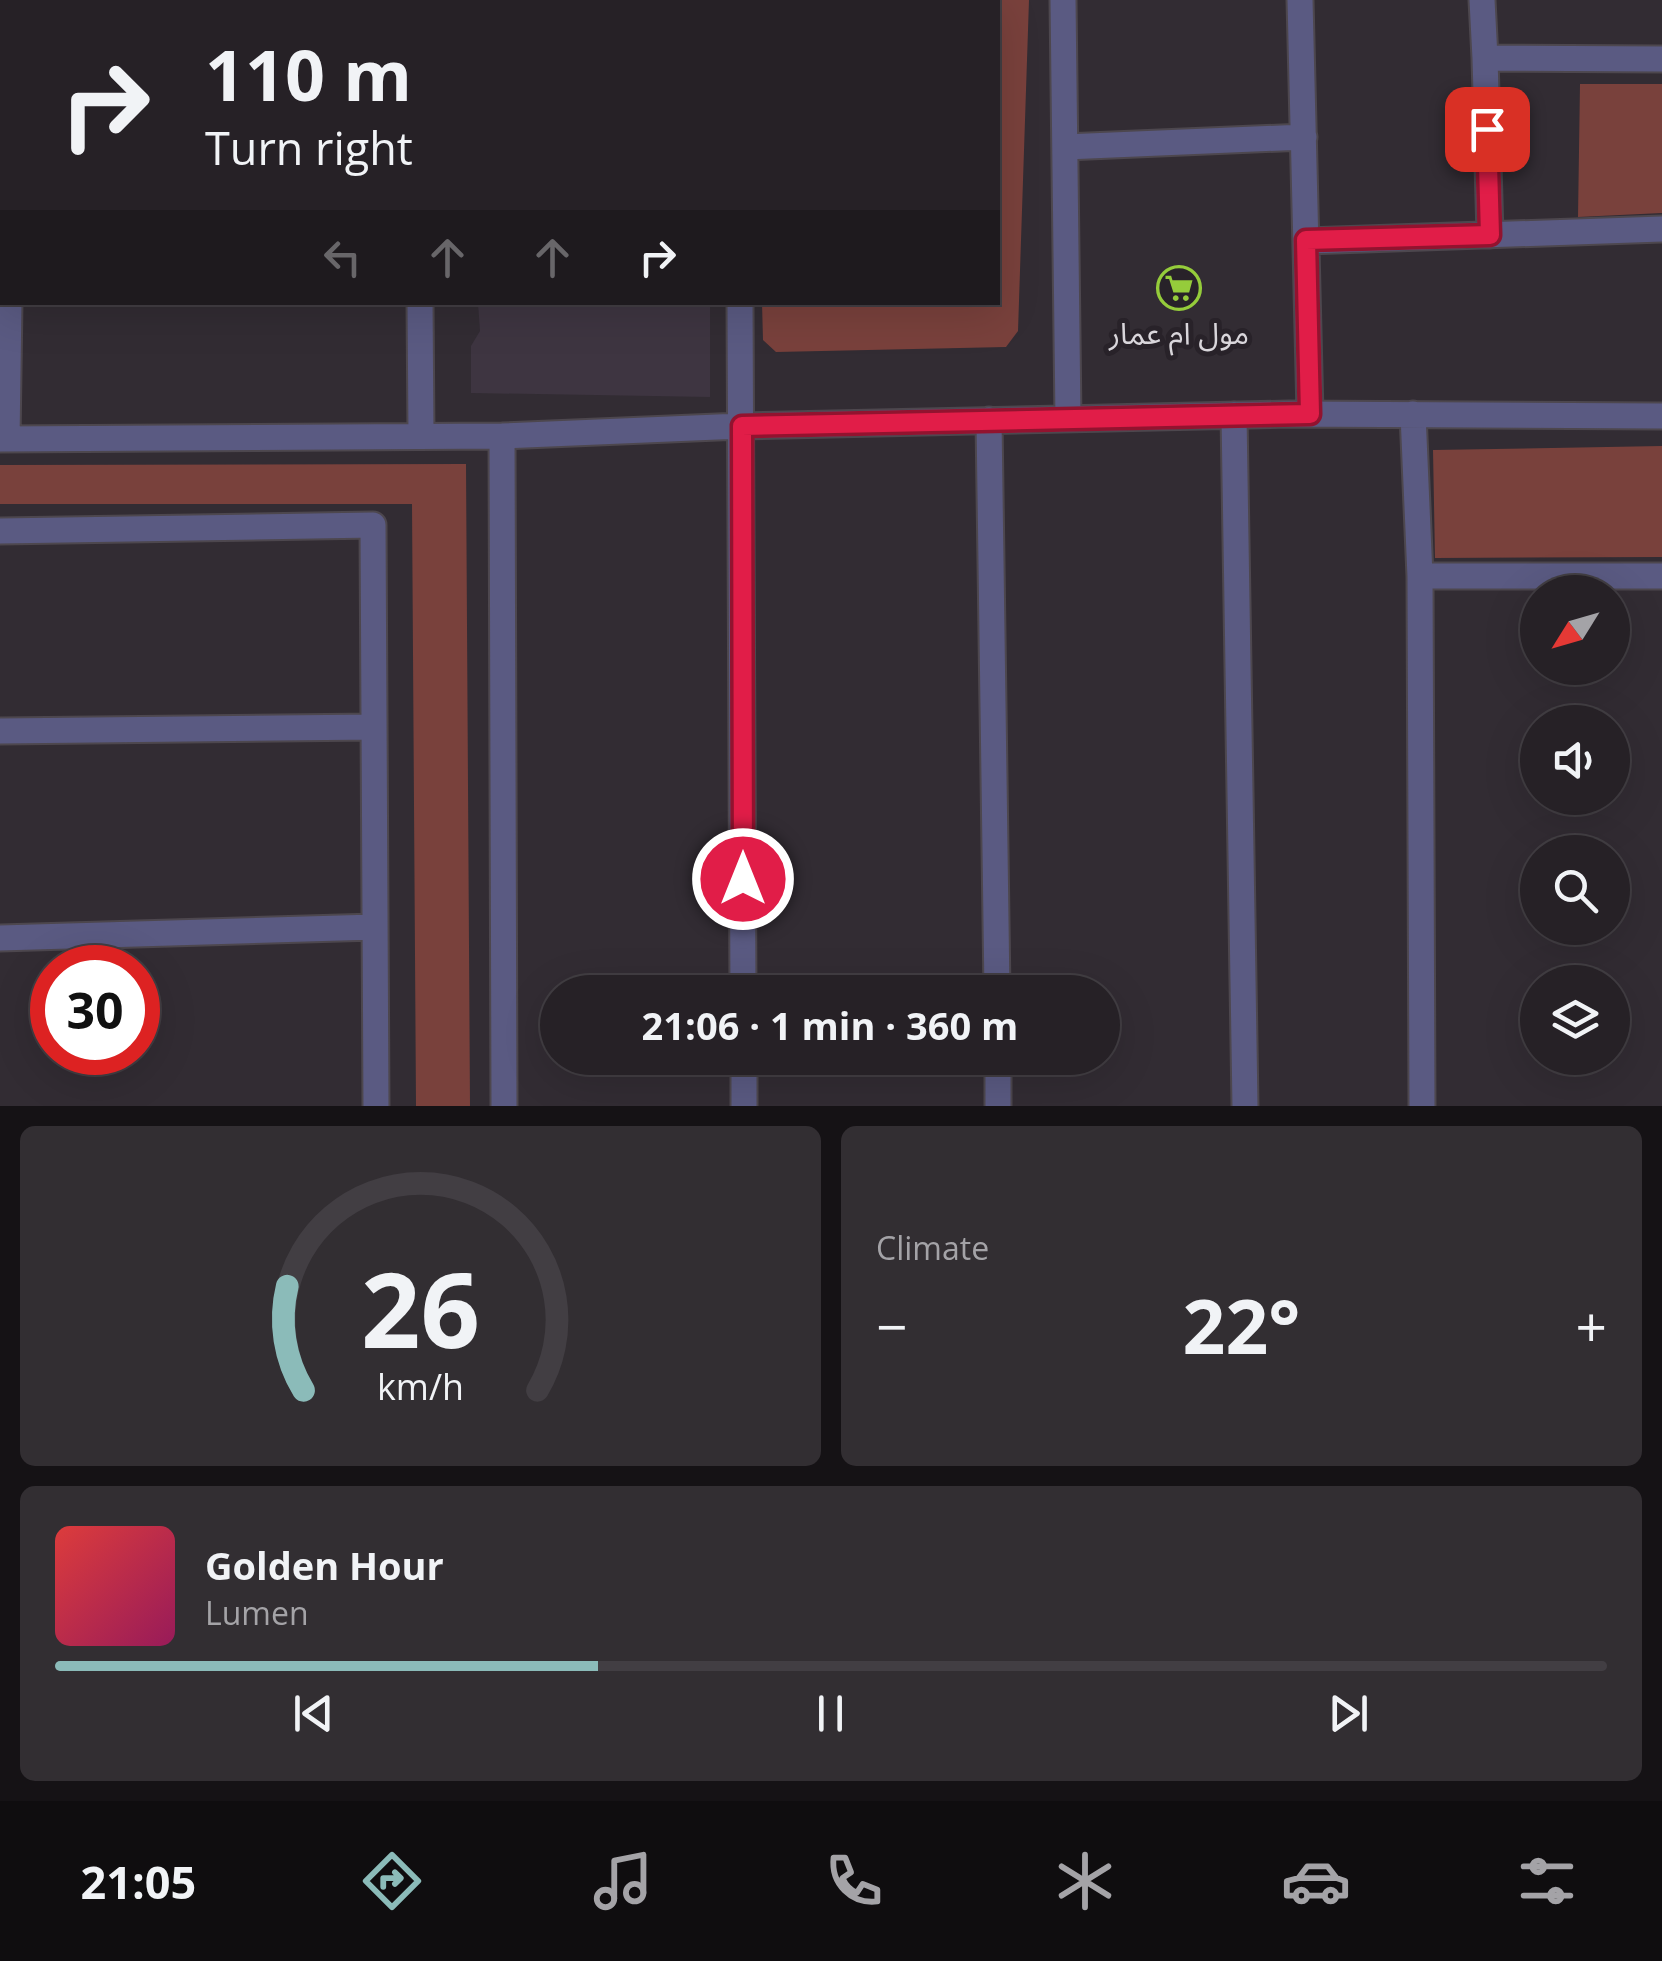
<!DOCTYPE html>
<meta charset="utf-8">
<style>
:root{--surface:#262126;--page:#322e32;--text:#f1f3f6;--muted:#a4a3a7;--line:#423e43;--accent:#8bbbb9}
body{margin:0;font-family:"Open Sans","Noto Sans Arabic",sans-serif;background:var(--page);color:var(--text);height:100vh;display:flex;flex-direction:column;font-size:38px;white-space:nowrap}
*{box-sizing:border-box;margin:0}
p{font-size:32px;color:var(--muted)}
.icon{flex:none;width:55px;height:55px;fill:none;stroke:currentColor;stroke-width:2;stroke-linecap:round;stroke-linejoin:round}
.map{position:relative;height:1106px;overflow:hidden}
.side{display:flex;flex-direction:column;gap:20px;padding:20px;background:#151215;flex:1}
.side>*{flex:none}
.banner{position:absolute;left:0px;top:0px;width:1000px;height:305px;box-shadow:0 10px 40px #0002,0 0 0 2px var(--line);background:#262126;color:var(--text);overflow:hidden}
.needle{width:65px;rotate:233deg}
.tools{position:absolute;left:1520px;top:575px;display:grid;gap:20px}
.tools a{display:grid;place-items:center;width:110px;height:110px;border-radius:50%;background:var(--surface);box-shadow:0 10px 40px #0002,0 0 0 2px var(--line);font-size:50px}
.speed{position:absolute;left:30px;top:945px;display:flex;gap:20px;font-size:50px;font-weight:700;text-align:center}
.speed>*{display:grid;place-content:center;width:130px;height:130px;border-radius:50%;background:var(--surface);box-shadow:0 10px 40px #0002,0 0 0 2px var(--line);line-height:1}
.speed .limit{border:15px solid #d22;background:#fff;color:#111}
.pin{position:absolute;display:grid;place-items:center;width:85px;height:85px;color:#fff;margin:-42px;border-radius:20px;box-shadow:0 5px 15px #0006}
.me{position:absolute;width:110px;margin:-55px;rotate:0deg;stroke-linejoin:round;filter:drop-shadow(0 0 8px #0008)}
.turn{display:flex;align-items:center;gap:35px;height:210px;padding:0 40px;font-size:45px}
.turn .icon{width:130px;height:130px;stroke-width:2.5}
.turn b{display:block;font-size:70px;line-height:85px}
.lanes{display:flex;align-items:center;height:95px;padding:0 40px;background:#0003;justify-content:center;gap:50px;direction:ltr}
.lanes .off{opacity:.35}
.big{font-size:75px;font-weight:700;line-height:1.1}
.side .card{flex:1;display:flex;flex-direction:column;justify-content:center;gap:15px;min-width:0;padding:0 35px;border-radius:15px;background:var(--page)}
.side .dial{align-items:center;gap:0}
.dial svg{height:260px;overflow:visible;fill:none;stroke:var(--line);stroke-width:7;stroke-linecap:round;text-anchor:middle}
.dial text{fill:var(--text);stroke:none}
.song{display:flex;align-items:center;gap:30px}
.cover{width:120px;height:120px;border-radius:15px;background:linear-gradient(135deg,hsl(0 70% 55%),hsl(330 70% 35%))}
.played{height:10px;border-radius:5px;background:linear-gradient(90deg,var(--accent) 35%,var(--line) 35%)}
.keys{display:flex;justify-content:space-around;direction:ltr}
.heat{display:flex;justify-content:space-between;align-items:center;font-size:55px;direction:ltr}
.side .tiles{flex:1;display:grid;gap:20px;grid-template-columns:1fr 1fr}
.card:last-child{grid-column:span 2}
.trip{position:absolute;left:540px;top:975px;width:580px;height:100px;border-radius:50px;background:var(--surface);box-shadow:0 10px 40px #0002,0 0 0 2px var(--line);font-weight:700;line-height:100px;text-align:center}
.tabs{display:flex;height:160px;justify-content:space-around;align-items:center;background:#0f0d0f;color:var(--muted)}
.tabs .icon{width:70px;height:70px}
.tabs .selected{color:var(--accent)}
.tabs b{font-size:45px;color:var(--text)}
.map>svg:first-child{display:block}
</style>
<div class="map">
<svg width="1662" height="1106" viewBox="0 0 1662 1106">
<rect width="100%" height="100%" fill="#322c33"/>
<path fill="#3e3541" d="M455 0H709V2H456Z
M478 303H710V397L471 393V346L480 331Z"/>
<path fill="#79413c" d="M758 0H1029L1018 331 1006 347 776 352 763 340 762 303 998 302V2Z
M1580 84H1662V213L1578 217Z
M1662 446V557L1435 558 1433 450Z
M466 464 470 1106H416L412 504H0V465Z"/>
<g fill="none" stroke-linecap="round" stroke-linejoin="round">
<g stroke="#4d474e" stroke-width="29">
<path id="minor" d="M240 0V2
M418 0V2
M737 0V2
M1063 0 1068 419
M1300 0 1310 414
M1482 0 1485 58 1662 59
M1485 58 1490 235
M0 100H2
M1065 147 1304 137
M1306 241 1662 229
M420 302 421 436
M740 302 743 992
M1413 414 1420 576 1422 1106
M1234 415 1245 1106
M989 420 997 992
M502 436 504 1106
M0 439 502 436 741 426 1289 414 1662 416
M7 439 9 302
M0 531 373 525 376 1106
M1420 576H1662
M0 731 374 727
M0 938 375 927
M744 1058V1106
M998 1058V1106"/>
</g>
<use href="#minor" stroke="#5a5a82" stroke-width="25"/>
</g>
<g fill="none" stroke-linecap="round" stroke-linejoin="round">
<g stroke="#92132f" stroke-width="25">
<path id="route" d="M743 879 742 426 1310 414 1306 240 1490 235 1487 129"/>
</g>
<use href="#route" stroke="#e11d48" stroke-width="18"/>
</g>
<defs>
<g id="supermarket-ring" transform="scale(2.25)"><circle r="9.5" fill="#282229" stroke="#95cc3b" stroke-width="1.5"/><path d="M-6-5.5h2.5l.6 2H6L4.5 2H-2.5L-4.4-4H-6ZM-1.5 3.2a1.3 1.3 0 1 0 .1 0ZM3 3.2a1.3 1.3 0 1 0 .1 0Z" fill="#95cc3b"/></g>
</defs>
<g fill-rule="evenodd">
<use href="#supermarket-ring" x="1179" y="288"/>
</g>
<g text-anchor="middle" stroke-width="10" stroke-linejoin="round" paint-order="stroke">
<g font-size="30" fill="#d9d6db" stroke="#282229">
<text x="1179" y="344">مول ام عمار</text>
</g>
</g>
</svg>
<div class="tools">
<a><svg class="needle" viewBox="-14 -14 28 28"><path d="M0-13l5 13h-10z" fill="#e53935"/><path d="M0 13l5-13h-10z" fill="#a4a3a7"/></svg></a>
<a><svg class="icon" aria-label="sound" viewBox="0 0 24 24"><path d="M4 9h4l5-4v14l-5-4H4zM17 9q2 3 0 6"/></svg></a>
<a><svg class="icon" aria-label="search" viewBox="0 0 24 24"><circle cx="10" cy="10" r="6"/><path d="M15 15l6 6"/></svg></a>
<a><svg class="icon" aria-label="layers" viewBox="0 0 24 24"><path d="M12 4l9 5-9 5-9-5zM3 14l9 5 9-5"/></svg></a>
</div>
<div class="speed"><div class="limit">30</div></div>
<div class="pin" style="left:1487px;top:129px;background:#d93025"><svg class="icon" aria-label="arrive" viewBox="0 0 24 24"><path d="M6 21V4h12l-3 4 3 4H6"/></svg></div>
<svg class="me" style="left:743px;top:879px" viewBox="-20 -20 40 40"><circle r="17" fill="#e11d48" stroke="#fff" stroke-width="3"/><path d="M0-11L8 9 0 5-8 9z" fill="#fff"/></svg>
<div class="trip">21:06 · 1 min · 360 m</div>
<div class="banner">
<div class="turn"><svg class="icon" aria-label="right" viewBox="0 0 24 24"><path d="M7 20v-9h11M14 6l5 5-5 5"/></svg><div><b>110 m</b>Turn right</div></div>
<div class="lanes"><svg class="icon off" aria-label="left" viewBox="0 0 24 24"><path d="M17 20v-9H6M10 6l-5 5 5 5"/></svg><svg class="icon off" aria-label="ahead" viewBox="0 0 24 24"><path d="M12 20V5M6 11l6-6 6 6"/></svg><svg class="icon off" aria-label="ahead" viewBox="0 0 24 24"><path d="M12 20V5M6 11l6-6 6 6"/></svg><svg class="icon" aria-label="right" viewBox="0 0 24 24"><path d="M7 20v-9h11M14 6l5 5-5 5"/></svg></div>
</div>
</div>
<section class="side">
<div class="tiles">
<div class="card dial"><svg viewBox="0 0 100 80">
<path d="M14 69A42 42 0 1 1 86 69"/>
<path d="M14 69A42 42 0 0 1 9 37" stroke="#8bbbb9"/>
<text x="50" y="56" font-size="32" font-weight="700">26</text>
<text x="50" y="72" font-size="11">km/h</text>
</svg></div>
<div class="card"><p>Climate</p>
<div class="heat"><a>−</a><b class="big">22°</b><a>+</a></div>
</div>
<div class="card">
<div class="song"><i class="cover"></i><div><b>Golden Hour</b><p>Lumen</p></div></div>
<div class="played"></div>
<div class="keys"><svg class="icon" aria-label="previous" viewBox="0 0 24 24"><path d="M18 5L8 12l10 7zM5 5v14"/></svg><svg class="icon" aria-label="pause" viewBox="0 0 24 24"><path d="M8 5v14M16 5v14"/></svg><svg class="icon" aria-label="next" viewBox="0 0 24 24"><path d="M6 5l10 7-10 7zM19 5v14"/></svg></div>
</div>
</div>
</section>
<nav class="tabs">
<b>21:05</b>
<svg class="icon selected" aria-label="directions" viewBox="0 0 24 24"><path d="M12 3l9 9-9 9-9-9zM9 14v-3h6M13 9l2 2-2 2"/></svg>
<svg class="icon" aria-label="music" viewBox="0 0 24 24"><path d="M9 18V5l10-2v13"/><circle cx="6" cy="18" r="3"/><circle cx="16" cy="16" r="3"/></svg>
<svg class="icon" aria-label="phone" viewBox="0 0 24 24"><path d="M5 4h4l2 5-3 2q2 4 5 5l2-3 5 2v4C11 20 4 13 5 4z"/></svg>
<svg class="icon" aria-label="climate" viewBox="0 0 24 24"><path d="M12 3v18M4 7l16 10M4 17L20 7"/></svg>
<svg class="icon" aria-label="car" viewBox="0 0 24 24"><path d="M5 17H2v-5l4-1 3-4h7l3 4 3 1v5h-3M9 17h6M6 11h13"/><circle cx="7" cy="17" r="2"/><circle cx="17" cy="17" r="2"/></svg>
<svg class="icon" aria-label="filters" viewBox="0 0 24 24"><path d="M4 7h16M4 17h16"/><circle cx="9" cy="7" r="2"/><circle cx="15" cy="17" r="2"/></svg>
</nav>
